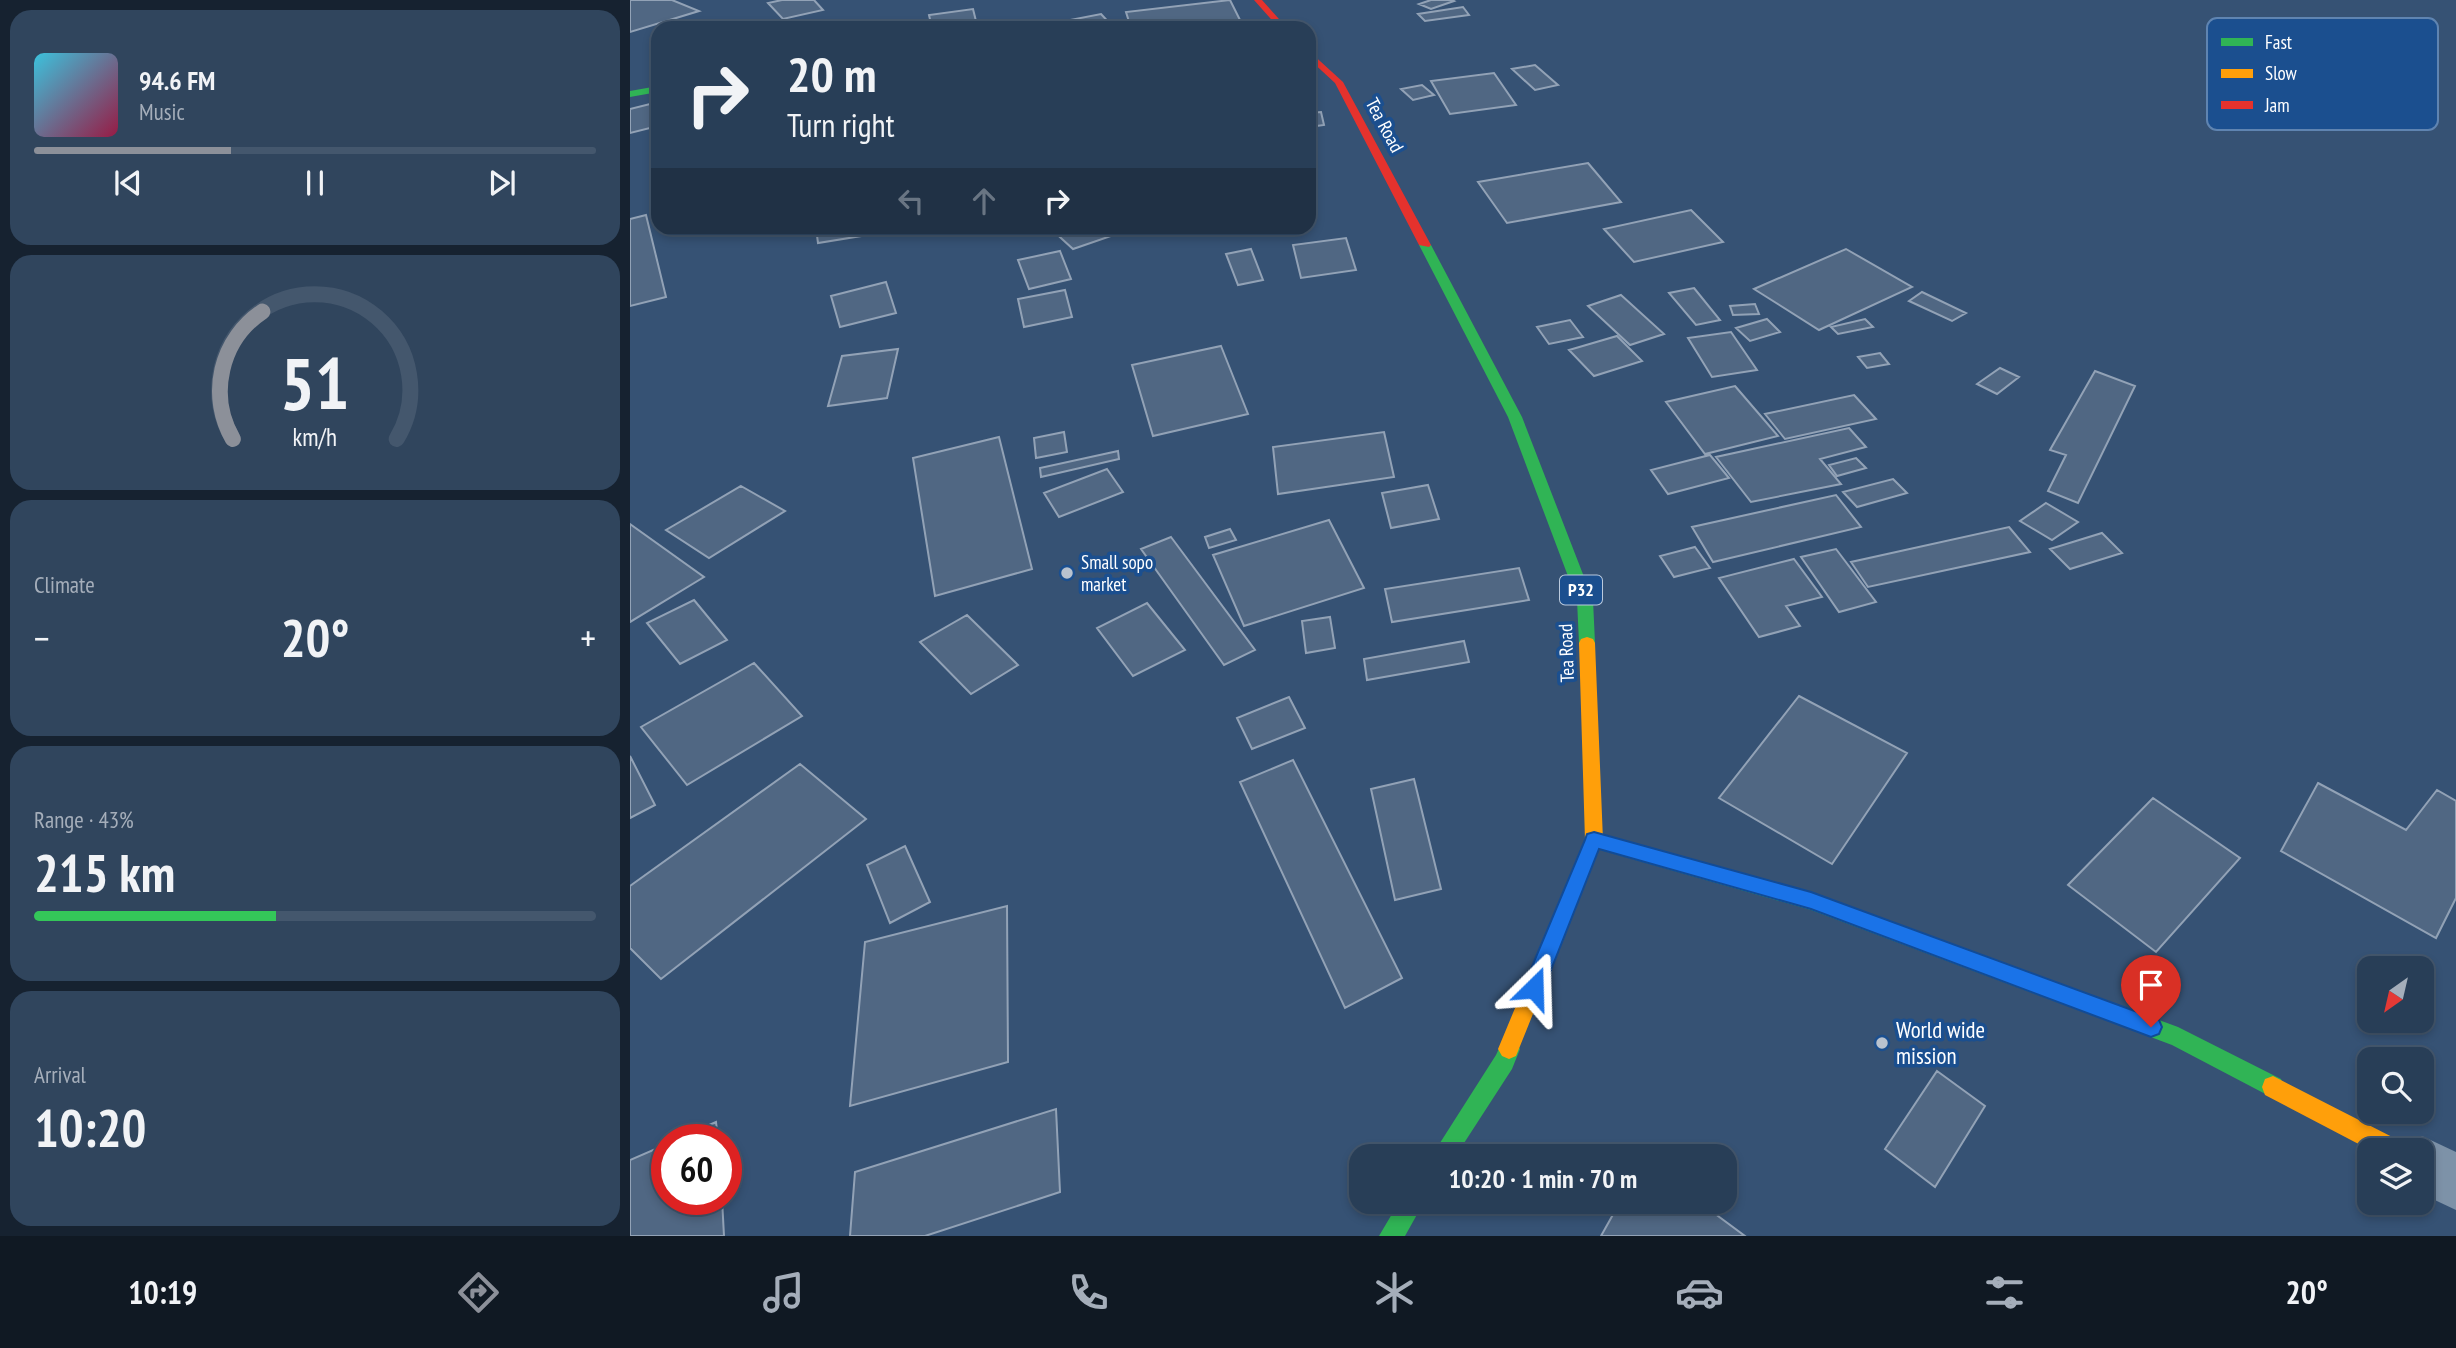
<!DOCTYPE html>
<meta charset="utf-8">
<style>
:root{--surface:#283e57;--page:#30455d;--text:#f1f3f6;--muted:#a5aeba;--line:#44576d;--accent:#8c9099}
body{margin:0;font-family:"PT Sans Narrow",sans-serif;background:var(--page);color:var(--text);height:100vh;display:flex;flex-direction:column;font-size:26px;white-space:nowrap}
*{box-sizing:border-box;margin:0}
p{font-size:23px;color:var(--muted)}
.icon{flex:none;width:38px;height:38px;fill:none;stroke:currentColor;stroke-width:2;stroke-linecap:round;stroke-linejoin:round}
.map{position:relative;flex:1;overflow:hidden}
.sheet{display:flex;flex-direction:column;gap:10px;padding:10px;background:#162230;width:630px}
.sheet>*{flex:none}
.guide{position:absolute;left:21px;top:21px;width:665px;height:214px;border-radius:21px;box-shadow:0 4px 10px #0003,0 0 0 2px var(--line);background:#283e57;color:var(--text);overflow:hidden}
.needle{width:46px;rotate:214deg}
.tools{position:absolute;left:1727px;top:956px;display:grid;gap:14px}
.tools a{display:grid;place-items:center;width:77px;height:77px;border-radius:14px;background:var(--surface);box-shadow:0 4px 10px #0003,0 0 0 2px var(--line);font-size:35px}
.speed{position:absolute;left:21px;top:1124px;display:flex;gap:14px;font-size:35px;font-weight:700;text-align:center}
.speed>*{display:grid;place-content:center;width:91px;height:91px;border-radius:50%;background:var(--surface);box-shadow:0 4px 10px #0003,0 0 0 2px var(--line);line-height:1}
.speed .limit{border:10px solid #d22;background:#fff;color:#111}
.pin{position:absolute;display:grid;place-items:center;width:60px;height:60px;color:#fff;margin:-72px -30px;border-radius:50% 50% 50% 0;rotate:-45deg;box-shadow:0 0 7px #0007}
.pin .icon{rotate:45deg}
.me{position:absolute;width:77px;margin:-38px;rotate:22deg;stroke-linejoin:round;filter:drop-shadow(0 0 5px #0008)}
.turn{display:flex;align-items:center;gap:24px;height:147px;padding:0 21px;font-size:32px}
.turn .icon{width:91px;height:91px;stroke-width:2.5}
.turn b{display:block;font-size:49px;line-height:60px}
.lanes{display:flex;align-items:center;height:66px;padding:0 21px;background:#0003;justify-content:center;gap:35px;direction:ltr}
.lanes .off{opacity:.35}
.big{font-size:52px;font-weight:700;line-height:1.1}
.sheet .tile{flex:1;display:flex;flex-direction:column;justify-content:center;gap:10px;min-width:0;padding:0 24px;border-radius:21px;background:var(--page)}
.sheet .dial{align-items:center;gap:0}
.dial svg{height:182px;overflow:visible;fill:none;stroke:var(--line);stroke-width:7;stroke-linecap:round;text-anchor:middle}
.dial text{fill:var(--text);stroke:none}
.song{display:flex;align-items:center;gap:21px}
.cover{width:84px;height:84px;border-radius:10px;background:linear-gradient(135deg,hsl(190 70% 55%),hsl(340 70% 35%))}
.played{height:7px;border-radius:4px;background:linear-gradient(90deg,var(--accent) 35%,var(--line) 35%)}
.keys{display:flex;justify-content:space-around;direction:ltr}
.heat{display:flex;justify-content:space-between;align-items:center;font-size:38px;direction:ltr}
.charge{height:10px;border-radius:5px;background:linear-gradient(90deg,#34c759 43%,var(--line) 0)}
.trip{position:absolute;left:719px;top:1144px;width:388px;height:70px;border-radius:21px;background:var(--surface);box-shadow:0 4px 10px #0003,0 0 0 2px var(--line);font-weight:700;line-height:70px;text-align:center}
.tab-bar{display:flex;height:112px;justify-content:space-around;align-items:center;background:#101923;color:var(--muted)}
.tab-bar .icon{width:49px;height:49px}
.tab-bar .active{color:var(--accent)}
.tab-bar b{font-size:32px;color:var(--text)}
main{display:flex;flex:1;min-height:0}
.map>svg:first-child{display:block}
</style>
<main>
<section class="sheet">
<div class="tile">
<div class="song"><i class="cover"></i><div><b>94.6 FM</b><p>Music</p></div></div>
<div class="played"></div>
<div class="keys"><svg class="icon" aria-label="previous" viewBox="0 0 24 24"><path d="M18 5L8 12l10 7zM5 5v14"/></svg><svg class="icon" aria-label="pause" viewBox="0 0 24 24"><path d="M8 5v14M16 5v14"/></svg><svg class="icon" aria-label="next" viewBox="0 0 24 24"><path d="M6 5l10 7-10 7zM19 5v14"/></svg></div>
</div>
<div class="tile dial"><svg viewBox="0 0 100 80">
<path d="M14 69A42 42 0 1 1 86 69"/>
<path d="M14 69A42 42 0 0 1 27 13" stroke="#8c9099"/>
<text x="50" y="56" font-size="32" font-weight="700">51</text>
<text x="50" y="72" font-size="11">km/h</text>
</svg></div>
<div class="tile"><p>Climate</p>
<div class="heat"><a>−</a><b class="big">20°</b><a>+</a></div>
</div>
<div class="tile"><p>Range · 43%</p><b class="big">215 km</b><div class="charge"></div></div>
<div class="tile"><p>Arrival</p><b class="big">10:20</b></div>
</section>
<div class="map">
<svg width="1826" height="1236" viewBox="0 0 1826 1236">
<rect width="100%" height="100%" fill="#365274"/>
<path fill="#506783" stroke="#92a2b6" stroke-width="2" d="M0 0H42L69 11 0 32Z
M152 0H184L193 10 153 19 138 3Z
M600 0 614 28H501L496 12Z
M801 0H822L824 1 801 9 789 4Z
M833 7 839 15 795 21 788 14Z
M343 9 347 25 302 28 299 15Z
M471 14 484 28H399Z
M905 65 928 85 905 90 882 69Z
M864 73 886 105 820 114 801 81Z
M792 85 804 95 783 100 771 89Z
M28 102V126L0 133V109Z
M691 112 694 125 679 127V113Z
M679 136 684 182H679Z
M958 163 991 202 877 223 848 182Z
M1061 210 1093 242 1004 262 974 229Z
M16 215 36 297 0 306V219Z
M186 228H281L188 243Z
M420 228H475L484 235 443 249Z
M716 238 726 270 671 278 663 245Z
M621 249 633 280 608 285 596 254Z
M1216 249 1282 287 1189 330 1124 289Z
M430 251 441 279 399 289 388 260Z
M256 282 266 313 210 327 201 296Z
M1064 288 1090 320 1066 325 1039 293Z
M435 290 442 317 394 327 388 299Z
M1292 292 1336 313 1322 321 1279 301Z
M991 295 1034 334 1000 345 958 306Z
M1125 304 1129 314 1103 315 1100 306Z
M1137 319 1150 332 1120 341 1106 328Z
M1235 319 1243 327 1208 334 1201 327Z
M940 320 953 337 919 344 907 327Z
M1101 332 1127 370 1082 377 1058 338Z
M987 336 1012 361 964 376 939 350Z
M591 346 618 414 523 436 502 365Z
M268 349 257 398 198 406 212 356Z
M1250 353 1259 364 1237 368 1228 357Z
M1370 368 1389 377 1367 394 1347 384Z
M1465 371 1505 386 1448 503 1418 491 1436 455 1420 450Z
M1105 386 1148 436 1075 454 1036 402Z
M1224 395 1246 419 1155 439 1135 414Z
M1219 428 1236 447 1190 459 1211 484 1121 502 1086 457Z
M434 432 437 452 406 458 404 438Z
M754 432 764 477 648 494 643 447Z
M369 437 402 569 305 596 283 458Z
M488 451 489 459 411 477 410 468Z
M1080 455 1099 478 1038 494 1021 470Z
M1226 458 1236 468 1207 476 1199 465Z
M477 469 493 492 429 517 414 493Z
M1263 479 1277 493 1227 507 1213 492Z
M798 485 809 519 761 528 752 493Z
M111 486 155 511 79 558 36 530Z
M1206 495 1231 527 1083 562 1062 527Z
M1416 503 1448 522 1422 540 1390 521Z
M699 520 734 588 614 626 583 555Z
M0 524 74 577 0 622Z
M1379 527 1400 552 1238 587 1221 562Z
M600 529 606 540 579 548 575 537Z
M1472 533 1492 553 1440 569 1420 549Z
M541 537 625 650 594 665 511 549Z
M1065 547 1080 568 1044 577 1030 556Z
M1206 549 1246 602 1209 612 1171 557Z
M1164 559 1192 597 1156 606 1170 626 1129 637 1089 578Z
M889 568 899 600 762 622 755 589Z
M64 600 97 640 50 664 17 623Z
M517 603 555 650 503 676 467 628Z
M337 615 388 665 341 694 290 642Z
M700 617 705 648 676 653 672 621Z
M834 641 839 662 737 680 734 659Z
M124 663 172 716 57 785 11 727Z
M1169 696 1277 753 1202 864 1089 798Z
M659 697 675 728 622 749 607 718Z
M0 756 25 805 0 818Z
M663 760 772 978 715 1008 610 782Z
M170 764 236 819 31 979 0 948V886Z
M784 779 811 889 765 900 741 789Z
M1688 783 1776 830 1807 790 1826 801V898L1806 938 1651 851Z
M1523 798 1610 858 1526 952 1438 885Z
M275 846 300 902 260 923 237 865Z
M377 906 378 1062 220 1106 235 942Z
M1307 1071 1355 1106 1305 1187 1255 1149Z
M426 1109 430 1192 295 1236H220L225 1172Z
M86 1122 88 1139H47Z
M37 1144V1199H92L94 1236H0V1160Z
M990 1202H1069L1115 1236H971Z"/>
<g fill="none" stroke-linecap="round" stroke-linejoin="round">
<path fill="#7d92a8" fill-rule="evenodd" d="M1792 1136 1826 1152V1210L1792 1194V1150H1770L1772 1144Z"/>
<path fill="#30b455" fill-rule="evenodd" d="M28 86V92L0 97V91Z
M791 243 801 245 892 417 963 600 965 643 963 647H951L949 643 947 600 878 417 789 245Z
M964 832 1181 892 1548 1027 1651 1079 1654 1087 1651 1095 1643 1098 1542 1045 1181 910 957 846 955 840 957 834Z
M879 1039 886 1042 890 1049 882 1069 825 1157H801L866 1055 872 1042Z
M769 1202H794L775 1236H749Z"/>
<path fill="#ff9f0a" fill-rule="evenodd" d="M957 637 963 639 965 643 973 840 886 1056 879 1059 872 1056 868 1049 955 840 949 643 951 639Z
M1643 1076 1772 1142 1775 1150H1740L1635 1095 1632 1087 1635 1079Z"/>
<path fill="#e5322d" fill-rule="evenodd" d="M624 0H632L657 28H649Z
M679 51 713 82 801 245 799 247 789 245 705 83 679 59Z"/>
</g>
<path fill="#1a73e8" stroke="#114b97" stroke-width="2" d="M964 832 1181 892 1521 1017 1529 1020 1532 1027 1529 1034 1521 1037 1181 909 969 849 911 995 904 998 896 995 893 988 955 840 957 834Z"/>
<g fill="#b9c2ce" stroke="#1b4f8f" stroke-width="2.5">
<circle cx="437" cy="573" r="7"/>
<circle cx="1252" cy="1043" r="7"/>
</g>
<g text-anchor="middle" stroke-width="7" stroke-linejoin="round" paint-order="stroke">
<rect fill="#1b4f8f" stroke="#bbcadd" stroke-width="2" x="930" y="575.5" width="42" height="29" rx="5"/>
<g font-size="18" font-weight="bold" fill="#fff">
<text x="951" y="596">P32</text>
</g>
<g font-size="19" fill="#fff" stroke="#1b4f8f">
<text transform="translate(755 125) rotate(62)" y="7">Tea Road</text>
<text transform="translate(936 653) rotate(-92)" y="7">Tea Road</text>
</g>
<g font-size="19" fill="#fff" stroke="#1b4f8f" text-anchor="start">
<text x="451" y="569">Small sopo<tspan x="451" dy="22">market</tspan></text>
</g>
<g font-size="23" fill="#fff" stroke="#1b4f8f" text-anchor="start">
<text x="1266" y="1038">World wide<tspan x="1266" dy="26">mission</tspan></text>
</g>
</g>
<rect x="1577" y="18" width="231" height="112" rx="10" fill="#1b4f8f" stroke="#5f84b1" stroke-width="2"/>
<rect x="1591" y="38" width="32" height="8" fill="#30b455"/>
<rect x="1591" y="69" width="32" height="9" fill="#ff9f0a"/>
<rect x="1591" y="101" width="32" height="8" fill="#e5322d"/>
<g font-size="19" fill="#fff">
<text x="1635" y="49">Fast</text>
<text x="1635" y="80">Slow</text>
<text x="1635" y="112">Jam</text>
</g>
</svg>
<div class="tools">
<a><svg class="needle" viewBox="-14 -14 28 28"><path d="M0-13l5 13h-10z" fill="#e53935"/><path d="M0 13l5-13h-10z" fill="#a5aeba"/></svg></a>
<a><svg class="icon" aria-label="search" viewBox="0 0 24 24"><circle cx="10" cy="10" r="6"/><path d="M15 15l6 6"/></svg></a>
<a><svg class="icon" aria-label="layers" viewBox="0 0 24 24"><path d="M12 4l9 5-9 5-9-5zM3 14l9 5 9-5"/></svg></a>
</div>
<div class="speed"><div class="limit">60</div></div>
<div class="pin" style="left:1521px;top:1027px;background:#d93025"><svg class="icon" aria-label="arrive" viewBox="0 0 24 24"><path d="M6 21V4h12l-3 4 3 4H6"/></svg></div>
<svg class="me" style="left:904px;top:988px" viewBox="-20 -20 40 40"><path d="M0-17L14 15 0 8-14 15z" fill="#1a73e8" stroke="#fff" stroke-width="4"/></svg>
<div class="trip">10:20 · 1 min · 70 m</div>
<div class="guide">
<div class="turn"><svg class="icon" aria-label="right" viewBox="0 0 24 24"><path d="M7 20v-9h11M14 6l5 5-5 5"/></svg><div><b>20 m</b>Turn right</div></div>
<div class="lanes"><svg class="icon off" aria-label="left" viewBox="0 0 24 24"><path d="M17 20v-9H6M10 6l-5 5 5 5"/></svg><svg class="icon off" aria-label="ahead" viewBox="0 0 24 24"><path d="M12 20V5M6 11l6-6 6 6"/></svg><svg class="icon" aria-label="right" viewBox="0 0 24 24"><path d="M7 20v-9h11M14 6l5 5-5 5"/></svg></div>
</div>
</div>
</main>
<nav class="tab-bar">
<b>10:19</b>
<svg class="icon active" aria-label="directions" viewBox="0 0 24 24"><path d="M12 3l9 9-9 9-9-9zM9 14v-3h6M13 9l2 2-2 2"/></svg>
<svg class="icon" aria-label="music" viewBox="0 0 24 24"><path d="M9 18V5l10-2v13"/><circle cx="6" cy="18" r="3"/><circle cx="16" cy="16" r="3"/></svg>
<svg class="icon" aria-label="phone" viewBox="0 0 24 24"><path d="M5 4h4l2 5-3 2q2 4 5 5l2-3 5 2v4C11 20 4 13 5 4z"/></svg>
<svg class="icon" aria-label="climate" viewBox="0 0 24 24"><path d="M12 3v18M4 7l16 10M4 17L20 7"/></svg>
<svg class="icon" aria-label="car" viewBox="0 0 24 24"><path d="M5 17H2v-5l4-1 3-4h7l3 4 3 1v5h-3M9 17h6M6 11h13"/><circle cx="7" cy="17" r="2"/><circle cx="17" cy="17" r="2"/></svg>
<svg class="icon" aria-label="filters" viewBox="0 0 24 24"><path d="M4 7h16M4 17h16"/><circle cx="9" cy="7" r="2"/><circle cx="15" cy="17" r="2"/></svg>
<b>20°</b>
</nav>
